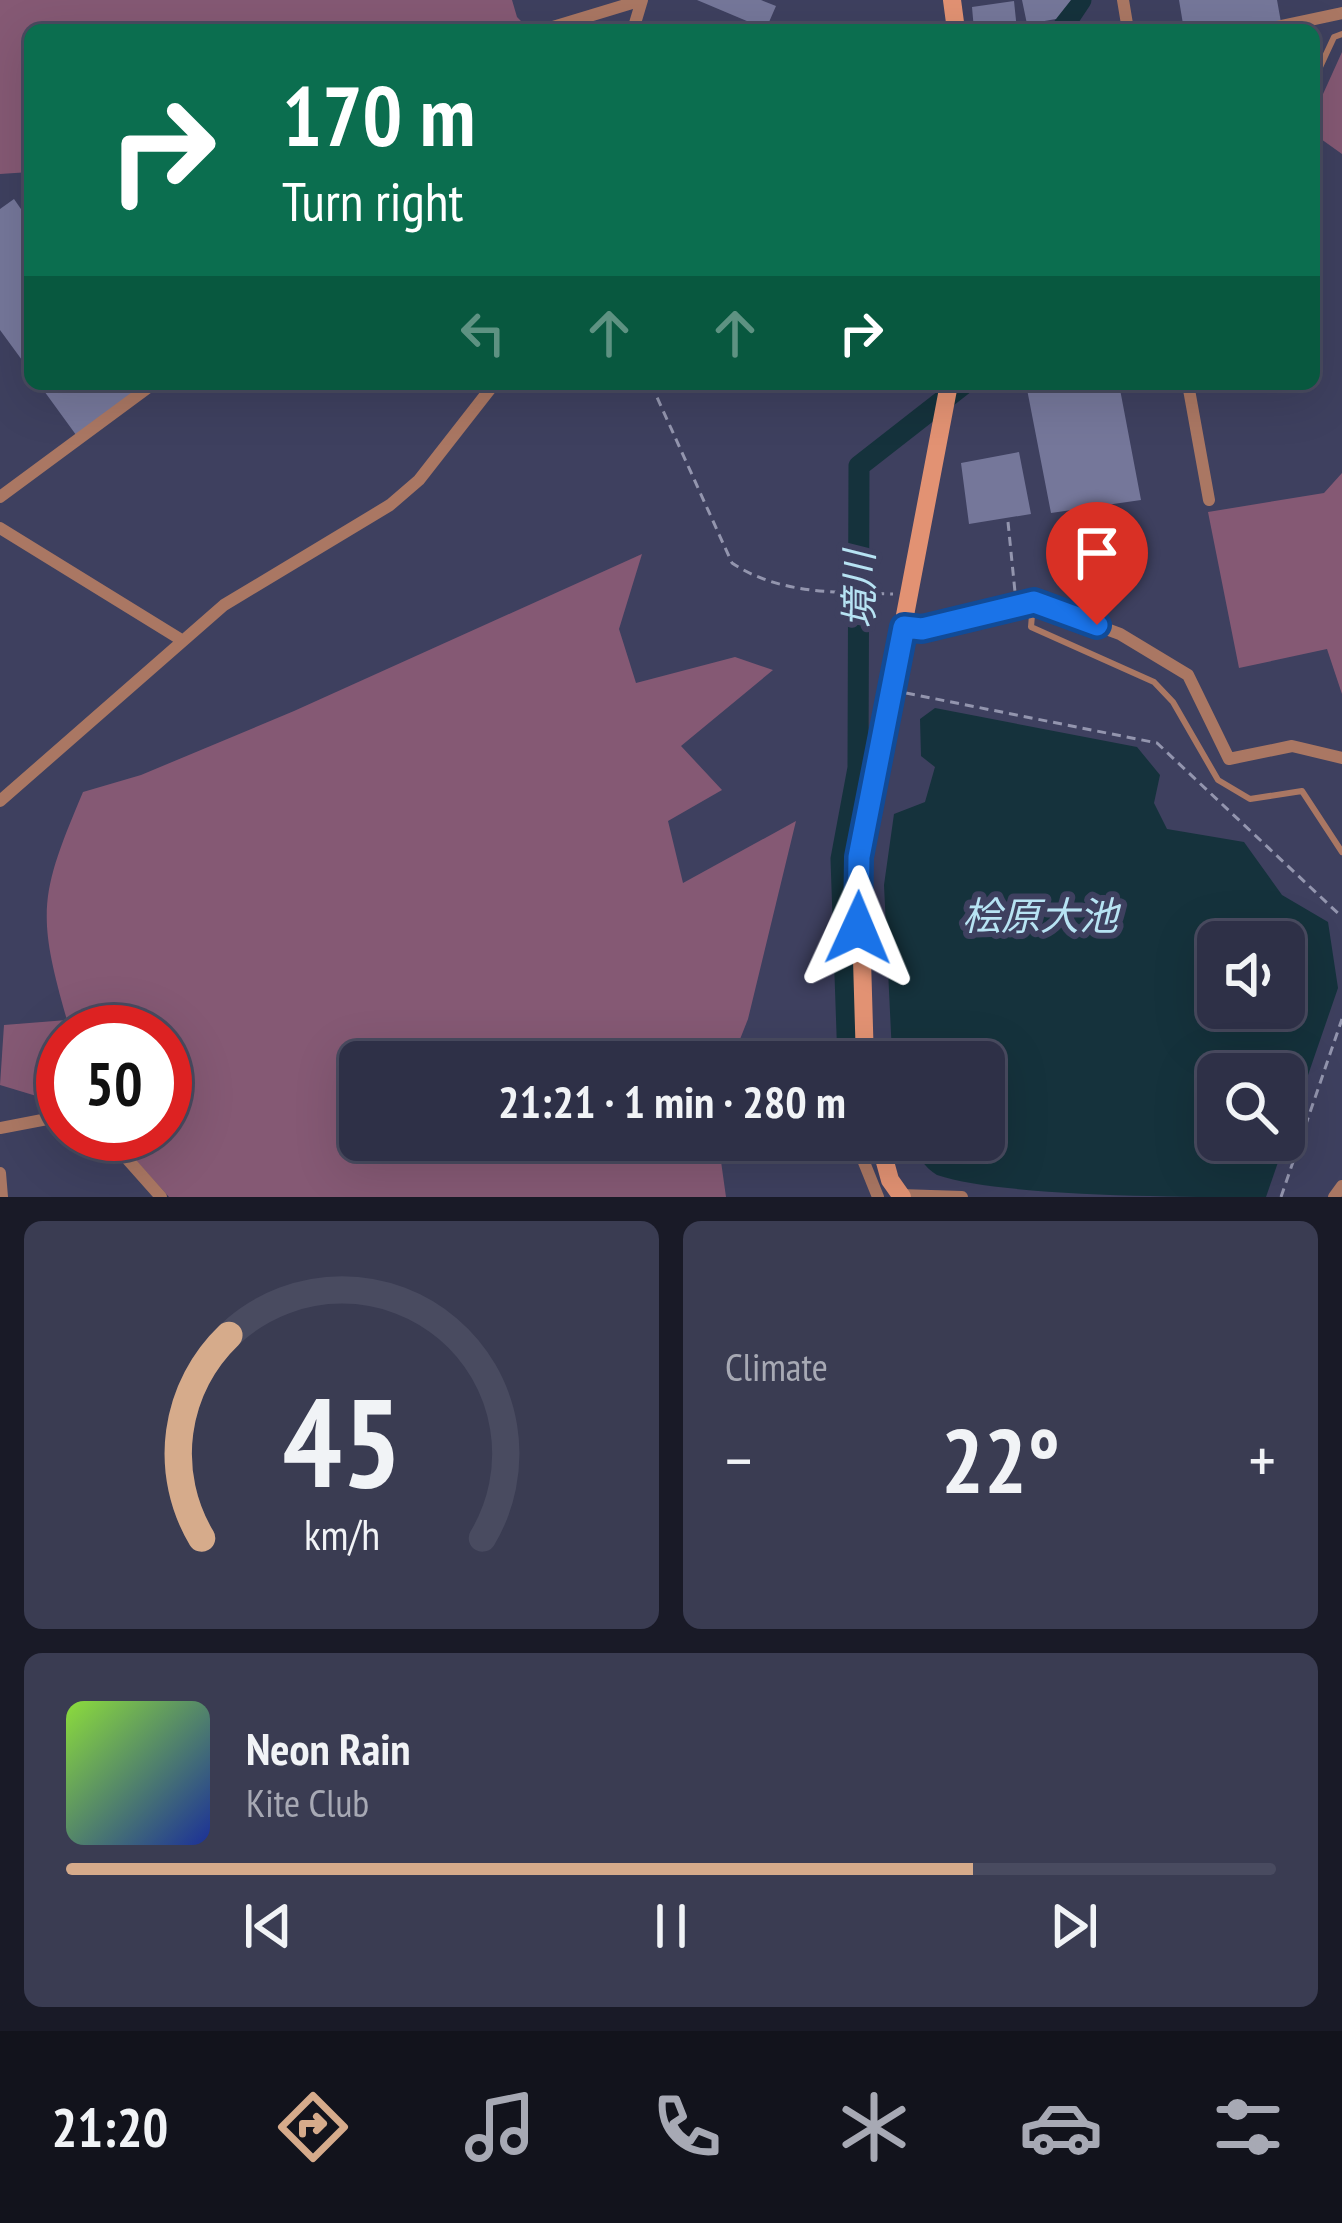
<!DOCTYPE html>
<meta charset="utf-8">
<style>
:root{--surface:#2e3047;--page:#3a3c52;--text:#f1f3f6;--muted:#a7a9b4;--line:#494b60;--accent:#d6ab8b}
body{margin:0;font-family:"PT Sans Narrow","Noto Sans JP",sans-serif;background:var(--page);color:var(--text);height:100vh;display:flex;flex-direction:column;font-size:45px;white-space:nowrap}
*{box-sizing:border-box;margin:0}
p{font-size:39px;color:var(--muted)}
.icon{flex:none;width:66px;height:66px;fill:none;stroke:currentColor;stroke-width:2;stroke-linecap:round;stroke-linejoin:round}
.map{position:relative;height:1197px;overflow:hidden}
.side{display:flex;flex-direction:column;gap:24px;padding:24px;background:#191a27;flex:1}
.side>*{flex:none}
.hud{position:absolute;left:24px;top:24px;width:1296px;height:366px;border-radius:18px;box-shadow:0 12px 48px #0002,0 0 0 3px var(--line);background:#0b6e4f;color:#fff;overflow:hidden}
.tools{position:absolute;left:1197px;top:921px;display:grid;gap:24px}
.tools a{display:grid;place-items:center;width:108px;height:108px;border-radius:18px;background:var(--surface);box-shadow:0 12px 48px #0002,0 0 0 3px var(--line);font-size:60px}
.speed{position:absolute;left:36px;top:1005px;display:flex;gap:24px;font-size:60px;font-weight:700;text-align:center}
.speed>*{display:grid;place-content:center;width:156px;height:156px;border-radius:50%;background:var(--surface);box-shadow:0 12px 48px #0002,0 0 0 3px var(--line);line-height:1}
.speed .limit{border:18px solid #d22;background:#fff;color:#111}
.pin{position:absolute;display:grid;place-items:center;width:102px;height:102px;color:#fff;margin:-123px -51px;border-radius:50% 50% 50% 0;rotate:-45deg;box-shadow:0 0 12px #0007}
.pin .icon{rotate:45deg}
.me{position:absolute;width:132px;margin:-66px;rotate:1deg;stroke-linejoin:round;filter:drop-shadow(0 0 9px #0008)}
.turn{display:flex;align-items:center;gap:42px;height:252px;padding:0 60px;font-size:54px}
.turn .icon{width:156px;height:156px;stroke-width:2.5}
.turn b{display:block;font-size:84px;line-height:102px}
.lanes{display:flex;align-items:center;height:114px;padding:0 60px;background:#0003;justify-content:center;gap:60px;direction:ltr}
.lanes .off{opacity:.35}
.big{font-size:90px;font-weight:600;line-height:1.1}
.side .tile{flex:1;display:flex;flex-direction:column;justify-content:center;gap:18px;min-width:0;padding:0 42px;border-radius:18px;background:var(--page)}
.side .dial{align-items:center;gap:0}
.dial svg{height:312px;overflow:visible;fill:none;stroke:var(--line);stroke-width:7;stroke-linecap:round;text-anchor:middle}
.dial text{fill:var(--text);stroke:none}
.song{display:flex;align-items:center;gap:36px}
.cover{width:144px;height:144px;border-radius:18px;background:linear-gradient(135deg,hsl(90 70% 55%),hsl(230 70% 35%))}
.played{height:12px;border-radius:6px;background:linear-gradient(90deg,var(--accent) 75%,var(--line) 75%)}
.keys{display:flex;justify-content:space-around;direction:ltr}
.heat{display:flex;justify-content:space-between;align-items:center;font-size:66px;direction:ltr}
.side .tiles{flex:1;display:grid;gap:24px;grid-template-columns:1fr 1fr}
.tile:last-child{grid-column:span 2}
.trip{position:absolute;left:339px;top:1041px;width:666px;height:120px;border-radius:18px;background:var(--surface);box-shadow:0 12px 48px #0002,0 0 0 3px var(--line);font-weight:600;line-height:120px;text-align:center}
.menu{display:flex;height:192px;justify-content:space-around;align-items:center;background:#12131c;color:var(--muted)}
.menu .icon{width:84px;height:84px}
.menu .active{color:var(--accent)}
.menu b{font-size:54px;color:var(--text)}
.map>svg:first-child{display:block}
</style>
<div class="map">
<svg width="1342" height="1197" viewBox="0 0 1342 1197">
<rect width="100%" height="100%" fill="#3e405f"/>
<path fill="#855974" d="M0 0H512L517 17 530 30H30V172L0 174Z
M1342 52V154L1314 134V114Z
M1342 473V694L1327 649 1239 668 1208 512 1324 493Z
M642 554 619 629 636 683 735 657 773 670 681 746 722 790 668 821 683 883 796 821 748 1019 731 1062H360V1140H718L726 1197H169L112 1134H165V1032H63V1104L0 1085 4 1025 67 1020C36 912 40 894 83 792L141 775 294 711Z"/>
<path fill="#15323c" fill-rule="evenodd" d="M935 708 1137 747 1160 775 1154 803 1167 829 1244 842 1282 895 1328 922 1338 988 1266 1197C1186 1197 1003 1197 937 1175 925 1168 915 1153 909 1140H984V1062H893L892 1054 884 885 894 814 925 802 935 767 921 756 920 719ZM1218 942H1284V1008H1218ZM1218 1074H1284V1140H1218Z"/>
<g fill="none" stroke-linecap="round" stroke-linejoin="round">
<path stroke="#15323c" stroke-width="21" d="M1061 30 1081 0
M848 1062 841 859 858 768 859 466 964 384"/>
</g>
<path fill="#75779a" d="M697 0H761L776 6 766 29Z
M1022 0H1071L1056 19 1027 24Z
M1179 0H1277L1282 28 1184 30Z
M1014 1 1017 30H974L972 7Z
M14 199 30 222V371L0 330V209Z
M39 384H153L79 439Z
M1026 384H1119L1141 500 1051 513Z
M1019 452 1031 514 969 524 961 463Z"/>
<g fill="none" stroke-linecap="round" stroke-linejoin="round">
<path stroke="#9395ae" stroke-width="3" stroke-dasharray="9 6" stroke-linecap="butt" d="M651 384 732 563C780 595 837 592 893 594
M1008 522 1015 592
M906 693 1157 743 1342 917
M1281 1197 1342 1019"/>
<path stroke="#aa7763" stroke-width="6" d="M1314 80 1334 37 1342 34
M1033 603 1031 627 1154 682 1173 702 1218 780 1250 799 1302 791 1342 852"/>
<path stroke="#aa7763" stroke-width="12" d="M1123 0 1128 30
M543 30 642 0
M633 30 642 0
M1263 30 1342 13
M1188 384 1209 500
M0 497 153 384
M0 528 180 639
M904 627 922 630 1033 602 1120 634 1188 675 1229 759 1292 746 1342 758
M0 801 224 605 390 505 419 480 494 384
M0 1128 63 1116
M105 1134 161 1197
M855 1140 878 1197
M0 1173 2 1197
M900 1195 962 1197
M1334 1197 1342 1186"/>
<path stroke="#e29273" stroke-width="18" d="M952 0 956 30
M865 1062 859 857 949 384
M879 1140 890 1180 902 1197"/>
</g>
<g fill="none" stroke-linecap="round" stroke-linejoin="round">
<g stroke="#114b97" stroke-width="30">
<path id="route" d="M858 928 859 857 904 627 922 629 1034 602 1097 625"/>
</g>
<use href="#route" stroke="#1a73e8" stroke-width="21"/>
</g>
<g text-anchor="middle" stroke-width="12" stroke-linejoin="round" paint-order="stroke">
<g font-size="39" font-style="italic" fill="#b7e3f3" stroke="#3e405f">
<text transform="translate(859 590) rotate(-90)" y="14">境川</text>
<text x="1040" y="930">桧原大池</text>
</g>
</g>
</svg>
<div class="tools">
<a><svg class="icon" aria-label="sound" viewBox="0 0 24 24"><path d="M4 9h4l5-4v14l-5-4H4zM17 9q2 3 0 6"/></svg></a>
<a><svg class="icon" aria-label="search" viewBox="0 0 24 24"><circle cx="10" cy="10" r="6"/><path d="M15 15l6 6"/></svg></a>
</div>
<div class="speed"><div class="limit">50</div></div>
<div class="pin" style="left:1097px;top:625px;background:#d93025"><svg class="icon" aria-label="arrive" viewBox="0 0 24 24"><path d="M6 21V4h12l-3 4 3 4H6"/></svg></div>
<svg class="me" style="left:858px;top:928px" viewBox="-20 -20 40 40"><path d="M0-17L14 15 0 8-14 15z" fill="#1a73e8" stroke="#fff" stroke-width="4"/></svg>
<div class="trip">21:21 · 1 min · 280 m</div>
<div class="hud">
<div class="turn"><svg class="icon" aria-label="right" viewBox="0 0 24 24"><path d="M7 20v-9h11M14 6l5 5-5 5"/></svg><div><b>170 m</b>Turn right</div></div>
<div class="lanes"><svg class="icon off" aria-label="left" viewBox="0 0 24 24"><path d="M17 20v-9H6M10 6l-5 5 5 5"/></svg><svg class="icon off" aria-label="ahead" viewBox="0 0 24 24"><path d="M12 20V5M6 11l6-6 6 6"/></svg><svg class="icon off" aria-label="ahead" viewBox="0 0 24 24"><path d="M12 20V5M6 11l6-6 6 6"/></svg><svg class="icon" aria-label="right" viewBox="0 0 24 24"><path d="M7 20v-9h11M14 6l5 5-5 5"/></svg></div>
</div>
</div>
<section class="side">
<div class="tiles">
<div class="tile dial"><svg viewBox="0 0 100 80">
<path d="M14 69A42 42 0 1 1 86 69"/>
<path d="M14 69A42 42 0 0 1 21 17" stroke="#d6ab8b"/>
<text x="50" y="56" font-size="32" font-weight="700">45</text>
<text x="50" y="72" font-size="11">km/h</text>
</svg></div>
<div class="tile"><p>Climate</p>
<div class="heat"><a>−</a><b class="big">22°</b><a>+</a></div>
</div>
<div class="tile">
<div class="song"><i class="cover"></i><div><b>Neon Rain</b><p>Kite Club</p></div></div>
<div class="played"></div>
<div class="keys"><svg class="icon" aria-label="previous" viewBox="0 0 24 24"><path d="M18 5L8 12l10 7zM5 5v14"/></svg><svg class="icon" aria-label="pause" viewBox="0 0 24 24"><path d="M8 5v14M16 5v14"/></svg><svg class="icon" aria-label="next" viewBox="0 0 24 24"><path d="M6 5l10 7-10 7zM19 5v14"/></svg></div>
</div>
</div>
</section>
<nav class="menu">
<b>21:20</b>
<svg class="icon active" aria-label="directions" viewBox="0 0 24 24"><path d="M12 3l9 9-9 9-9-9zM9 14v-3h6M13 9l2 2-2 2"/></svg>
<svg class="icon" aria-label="music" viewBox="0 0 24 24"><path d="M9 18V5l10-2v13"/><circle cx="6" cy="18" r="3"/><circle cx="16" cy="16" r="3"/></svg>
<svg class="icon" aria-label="phone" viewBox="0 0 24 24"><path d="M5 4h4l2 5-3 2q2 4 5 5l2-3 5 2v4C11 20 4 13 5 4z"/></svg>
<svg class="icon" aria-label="climate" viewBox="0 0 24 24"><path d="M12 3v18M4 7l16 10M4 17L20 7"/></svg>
<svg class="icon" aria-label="car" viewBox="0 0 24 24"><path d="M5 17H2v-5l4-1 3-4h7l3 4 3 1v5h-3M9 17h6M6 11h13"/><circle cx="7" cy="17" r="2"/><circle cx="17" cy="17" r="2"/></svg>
<svg class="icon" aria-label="filters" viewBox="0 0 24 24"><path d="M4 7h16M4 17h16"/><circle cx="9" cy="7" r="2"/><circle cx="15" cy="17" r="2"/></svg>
</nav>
